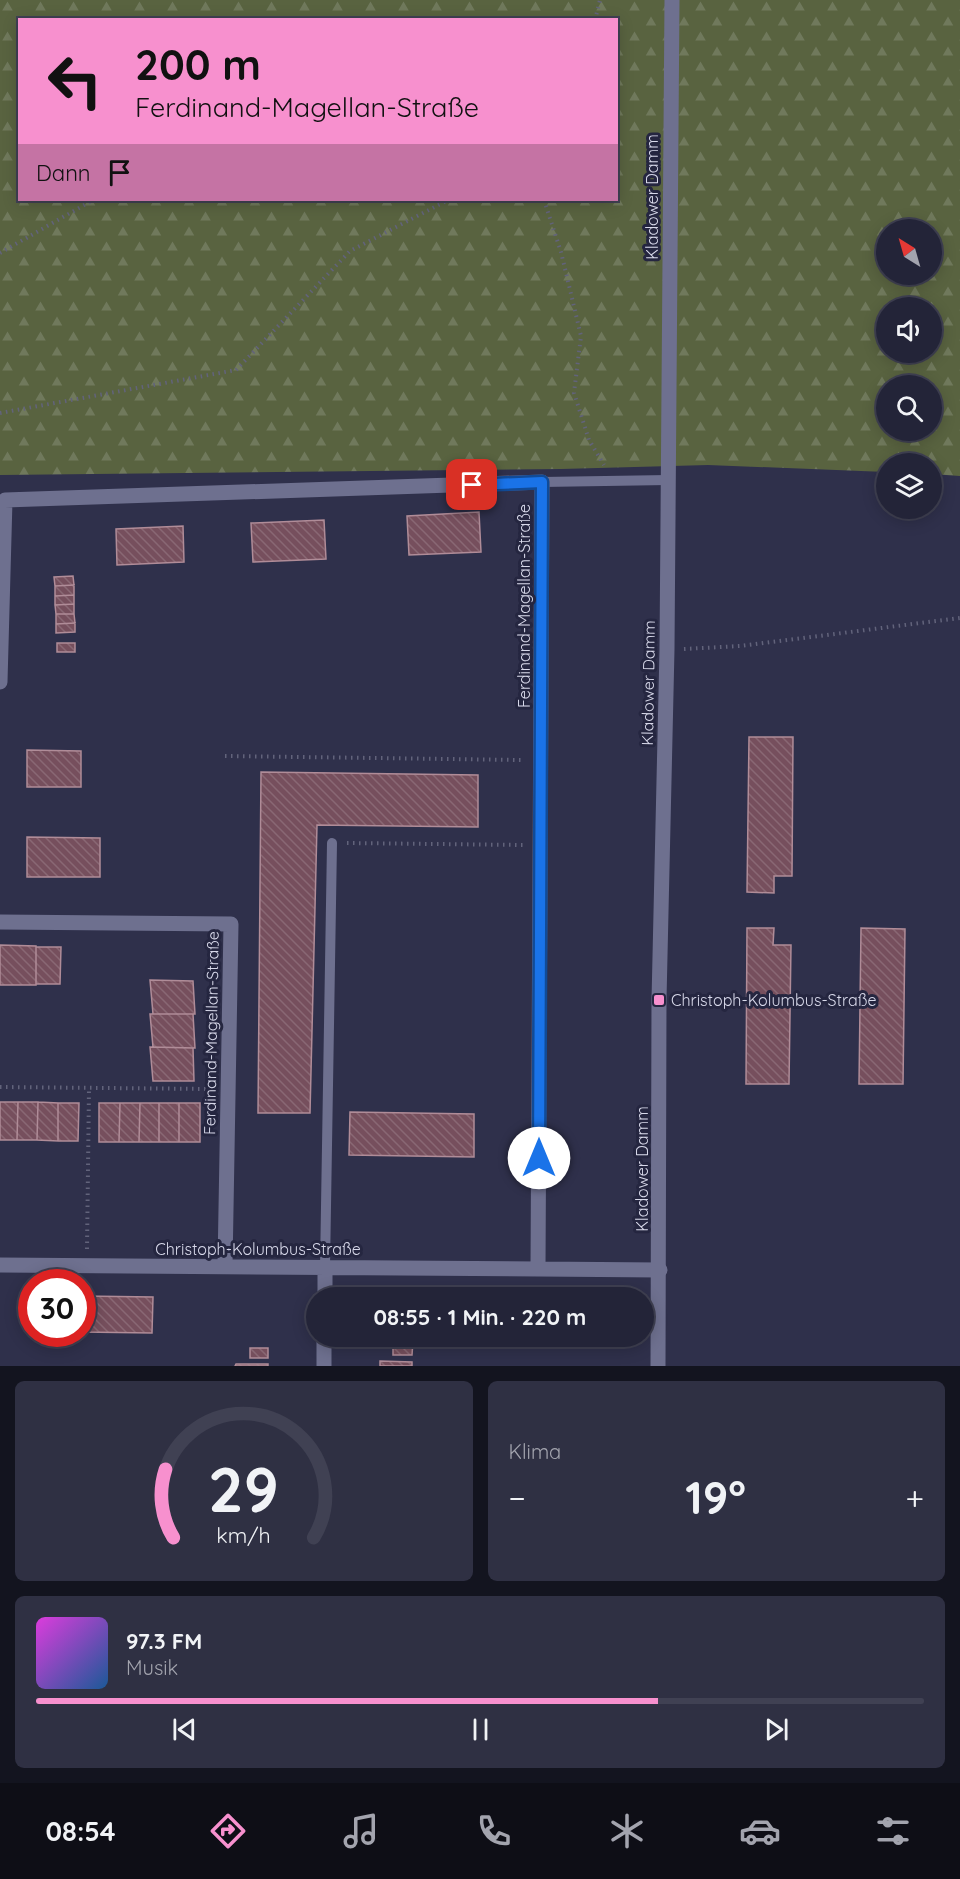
<!DOCTYPE html>
<html lang="de">
<meta charset="utf-8">
<style>
:root{--surface:#232438;--page:#2f3043;--text:#f1f3f6;--muted:#a3a4ae;--line:#404153;--accent:#f790ce}
body{margin:0;font-family:Quicksand,sans-serif;background:var(--page);color:var(--text);height:100vh;display:flex;flex-direction:column;font-size:22px;white-space:nowrap}
*{box-sizing:border-box;margin:0}
p{font-size:20px;color:var(--muted)}
.icon{flex:none;width:33px;height:33px;fill:none;stroke:currentColor;stroke-width:2;stroke-linecap:round;stroke-linejoin:round}
.map{position:relative;height:1366px;overflow:hidden}
.side{display:flex;flex-direction:column;gap:15px;padding:15px;background:#13141f;flex:1}
.side>*{flex:none}
.guide{position:absolute;left:18px;top:18px;width:600px;height:183px;border-radius:0px;box-shadow:0 3px 15px #0003,0 0 0 2px var(--line);background:#f790ce;color:#111;overflow:hidden}
.needle{width:39px;rotate:323deg}
.buttons{position:absolute;left:876px;top:219px;display:grid;gap:12px}
.buttons a{display:grid;place-items:center;width:66px;height:66px;border-radius:50%;background:var(--surface);box-shadow:0 3px 15px #0003,0 0 0 2px var(--line);font-size:30px}
.speed{position:absolute;left:18px;top:1269px;display:flex;gap:12px;font-size:30px;font-weight:700;text-align:center}
.speed>*{display:grid;place-content:center;width:78px;height:78px;border-radius:50%;background:var(--surface);box-shadow:0 3px 15px #0003,0 0 0 2px var(--line);line-height:1}
.speed .limit{border:9px solid #d22;background:#fff;color:#111}
.pin{position:absolute;display:grid;place-items:center;width:51px;height:51px;color:#fff;margin:-26px;border-radius:12px;box-shadow:0 3px 9px #0006}
.me{position:absolute;width:66px;margin:-33px;rotate:0deg;stroke-linejoin:round;filter:drop-shadow(0 0 4px #0008)}
.turn{display:flex;align-items:center;gap:21px;height:126px;padding:0 18px;font-size:27px}
.turn .icon{width:78px;height:78px;stroke-width:2.5}
.turn b{display:block;font-size:42px;line-height:51px}
.then{display:flex;align-items:center;height:57px;padding:0 18px;background:#0003;gap:12px;font-size:22px}
.big{font-size:45px;font-weight:700;line-height:1.1}
.side .widget{flex:1;display:flex;flex-direction:column;justify-content:center;gap:9px;min-width:0;padding:0 21px;border-radius:9px;background:var(--page)}
.side .dial{align-items:center;gap:0}
.dial svg{height:156px;overflow:visible;fill:none;stroke:var(--line);stroke-width:7;stroke-linecap:round;text-anchor:middle}
.dial text{fill:var(--text);stroke:none}
.song{display:flex;align-items:center;gap:18px}
.cover{width:72px;height:72px;border-radius:9px;background:linear-gradient(135deg,hsl(300 70% 55%),hsl(210 70% 35%))}
.played{height:6px;border-radius:3px;background:linear-gradient(90deg,var(--accent) 70%,var(--line) 70%)}
.keys{display:flex;justify-content:space-around;direction:ltr}
.heat{display:flex;justify-content:space-between;align-items:center;font-size:33px;direction:ltr}
.side .tiles{flex:1;display:grid;gap:15px;grid-template-columns:1fr 1fr}
.widget:last-child{grid-column:span 2}
.trip{position:absolute;left:306px;top:1287px;width:348px;height:60px;border-radius:30px;background:var(--surface);box-shadow:0 3px 15px #0003,0 0 0 2px var(--line);font-weight:700;line-height:60px;text-align:center}
.tabs{display:flex;height:96px;justify-content:space-around;align-items:center;background:#0e0e16;color:var(--muted)}
.tabs .icon{width:42px;height:42px}
.tabs .selected{color:var(--accent)}
.tabs b{font-size:27px;color:var(--text)}
.map>svg:first-child{display:block}
</style>
<div class="map">
<svg width="960" height="1366" viewBox="0 0 960 1366">
<defs>
<pattern id="forest-firs" width="22" height="20" patternUnits="userSpaceOnUse" patternTransform="scale(1.5)"><rect width="22" height="20" fill="#596340"/><path d="M5 1l3.5 6h-7zM16 11l3.5 6h-7z" fill="#70795c"/></pattern>
<pattern id="building-back-hatch" width="6" height="6" patternUnits="userSpaceOnUse" patternTransform="scale(1.5)"><rect width="6" height="6" fill="#764f5d"/><path d="M-1 5l2 2M0 0l6 6M5-1l2 2" fill="none" stroke="#896874"/></pattern>
</defs>
<rect width="100%" height="100%" fill="#2f304b"/>
<path fill="url(#forest-firs)" fill-rule="evenodd" d="M0 0H960V476L932 474V464H886V472L708 465 561 469 0 475ZM20 20H616V200H20ZM886 230H932V274H886ZM886 308H932V352H886ZM886 386H932V430H886Z"/>
<path fill="url(#building-back-hatch)" stroke="#b08c98" stroke-width="1.5" d="M479 512 481 552 409 555 407 516Z
M324 520 326 559 253 562 251 523Z
M183 526 184 562 117 565 116 529Z
M73 576 74 585 55 586 54 577Z
M74 585V595L55 596V586Z
M74 595V604L55 605V596Z
M74 604V614H56L55 605Z
M56 614H74L75 623 56 624Z
M75 623V632L56 633V624Z
M57 643H75V652H57Z
M749 737H793L792 876H774V893L747 892Z
M27 750 81 751V787H27Z
M261 772 478 775V827L317 825 310 1113H258Z
M27 837 100 838V877H27Z
M747 928H774L773 945H791L789 1084H746Z
M861 928 905 929 903 1084H859Z
M0 945 36 946V985H0Z
M36 947H61L60 984H36Z
M150 980 193 981 195 1014H153Z
M150 1014H193L195 1048 153 1047Z
M150 1047 193 1048 194 1081H153Z
M0 1102H18L17 1140H0Z
M18 1102H38L37 1140H17Z
M38 1102 58 1103V1141L37 1140Z
M58 1103H79L78 1141H58Z
M99 1103H120L119 1142H99Z
M120 1103H140L139 1142H119Z
M140 1103H159V1142H139Z
M159 1103H179V1142H159Z
M179 1103H200V1142H179Z
M350 1112 474 1114V1157L349 1155Z
M30 1295H32V1332H29Z
M82 1296 153 1297 152 1333 82 1332Z
M380 1336H412V1340H380Z
M393 1341H413L412 1355H393Z
M250 1348H268V1358H250Z
M380 1361 412 1362V1366H380Z
M236 1364H268V1366H235Z"/>
<g fill="none" stroke-linecap="round" stroke-linejoin="round">
<path stroke="#62637b" stroke-width="4" stroke-dasharray="1.5 4.5" stroke-linecap="butt" d="M595 20 600 0
M435 200H487
M544 200 561 252 581 336 574 393 589 440 604 465
M0 253 93 200
M0 413 236 370 350 251 448 200
M684 649 740 646 960 618
M225 756 522 760
M347 843 523 845
M0 1087 211 1089
M87 1249 89 1088"/>
<path stroke="#6e708f" stroke-width="10" d="M542 482 668 480
M325 1267 332 843"/>
<path stroke="#6e708f" stroke-width="15" d="M0 682 5 500 542 482 538 1269
M0 922 231 924 225 1266
M0 1265 660 1270
M325 1298V1267
M324 1366V1336"/>
<path stroke="#6e708f" stroke-width="15" d="M658 1366 659 1000 667 649 672 0"/>
</g>
<g fill="none" stroke-linecap="round" stroke-linejoin="round">
<g stroke="#114b97" stroke-width="15">
<path id="route" d="M472 485 542 482 539 1158"/>
</g>
<use href="#route" stroke="#1a73e8" stroke-width="10"/>
</g>
<rect fill="#f790ce" stroke="#252640" stroke-width="2" x="653" y="994" width="12" height="12" rx="3"/>
<g text-anchor="middle" stroke-width="6" stroke-linejoin="round" paint-order="stroke">
<g font-size="16" fill="#d8d9ea" stroke="#252640">
<text transform="translate(652 197) rotate(-90)" y="6">Kladower Damm</text>
<text transform="translate(524 606) rotate(-90)" y="6">Ferdinand-Magellan-Straße</text>
<text transform="translate(648 683) rotate(-89)" y="6">Kladower Damm</text>
<text transform="translate(211 1033) rotate(-89)" y="6">Ferdinand-Magellan-Straße</text>
<text transform="translate(642 1169) rotate(-90)" y="6">Kladower Damm</text>
<text x="258" y="1255">Christoph-Kolumbus-Straße</text>
</g>
<g font-size="16" fill="#d8d9ea" stroke="#252640" text-anchor="start">
<text x="671" y="1006">Christoph-Kolumbus-Straße</text>
</g>
</g>
</svg>
<div class="buttons">
<a><svg class="needle" viewBox="-14 -14 28 28"><path d="M0-13l5 13h-10z" fill="#e53935"/><path d="M0 13l5-13h-10z" fill="#a3a4ae"/></svg></a>
<a><svg class="icon" aria-label="sound" viewBox="0 0 24 24"><path d="M4 9h4l5-4v14l-5-4H4zM17 9q2 3 0 6"/></svg></a>
<a><svg class="icon" aria-label="search" viewBox="0 0 24 24"><circle cx="10" cy="10" r="6"/><path d="M15 15l6 6"/></svg></a>
<a><svg class="icon" aria-label="layers" viewBox="0 0 24 24"><path d="M12 4l9 5-9 5-9-5zM3 14l9 5 9-5"/></svg></a>
</div>
<div class="speed"><div class="limit">30</div></div>
<div class="pin" style="left:472px;top:485px;background:#d93025"><svg class="icon" aria-label="arrive" viewBox="0 0 24 24"><path d="M6 21V4h12l-3 4 3 4H6"/></svg></div>
<svg class="me" style="left:539px;top:1158px" viewBox="-20 -20 40 40"><circle r="19" fill="#fff"/><path d="M0-13L10 11 0 6-10 11z" fill="#1a73e8"/></svg>
<div class="trip">08:55 · 1 Min. · 220 m</div>
<div class="guide">
<div class="turn"><svg class="icon" aria-label="left" viewBox="0 0 24 24"><path d="M17 20v-9H6M10 6l-5 5 5 5"/></svg><div><b>200 m</b>Ferdinand-Magellan-Straße</div></div>
<div class="then">Dann<svg class="icon" aria-label="arrive" viewBox="0 0 24 24"><path d="M6 21V4h12l-3 4 3 4H6"/></svg></div>
</div>
</div>
<section class="side">
<div class="tiles">
<div class="widget dial"><svg viewBox="0 0 100 80">
<path d="M14 69A42 42 0 1 1 86 69"/>
<path d="M14 69A42 42 0 0 1 10 34" stroke="#f790ce"/>
<text x="50" y="56" font-size="32" font-weight="700">29</text>
<text x="50" y="72" font-size="11">km/h</text>
</svg></div>
<div class="widget"><p>Klima</p>
<div class="heat"><a>−</a><b class="big">19°</b><a>+</a></div>
</div>
<div class="widget">
<div class="song"><i class="cover"></i><div><b>97.3 FM</b><p>Musik</p></div></div>
<div class="played"></div>
<div class="keys"><svg class="icon" aria-label="previous" viewBox="0 0 24 24"><path d="M18 5L8 12l10 7zM5 5v14"/></svg><svg class="icon" aria-label="pause" viewBox="0 0 24 24"><path d="M8 5v14M16 5v14"/></svg><svg class="icon" aria-label="next" viewBox="0 0 24 24"><path d="M6 5l10 7-10 7zM19 5v14"/></svg></div>
</div>
</div>
</section>
<nav class="tabs">
<b>08:54</b>
<svg class="icon selected" aria-label="directions" viewBox="0 0 24 24"><path d="M12 3l9 9-9 9-9-9zM9 14v-3h6M13 9l2 2-2 2"/></svg>
<svg class="icon" aria-label="music" viewBox="0 0 24 24"><path d="M9 18V5l10-2v13"/><circle cx="6" cy="18" r="3"/><circle cx="16" cy="16" r="3"/></svg>
<svg class="icon" aria-label="phone" viewBox="0 0 24 24"><path d="M5 4h4l2 5-3 2q2 4 5 5l2-3 5 2v4C11 20 4 13 5 4z"/></svg>
<svg class="icon" aria-label="climate" viewBox="0 0 24 24"><path d="M12 3v18M4 7l16 10M4 17L20 7"/></svg>
<svg class="icon" aria-label="car" viewBox="0 0 24 24"><path d="M5 17H2v-5l4-1 3-4h7l3 4 3 1v5h-3M9 17h6M6 11h13"/><circle cx="7" cy="17" r="2"/><circle cx="17" cy="17" r="2"/></svg>
<svg class="icon" aria-label="filters" viewBox="0 0 24 24"><path d="M4 7h16M4 17h16"/><circle cx="9" cy="7" r="2"/><circle cx="15" cy="17" r="2"/></svg>
</nav>
